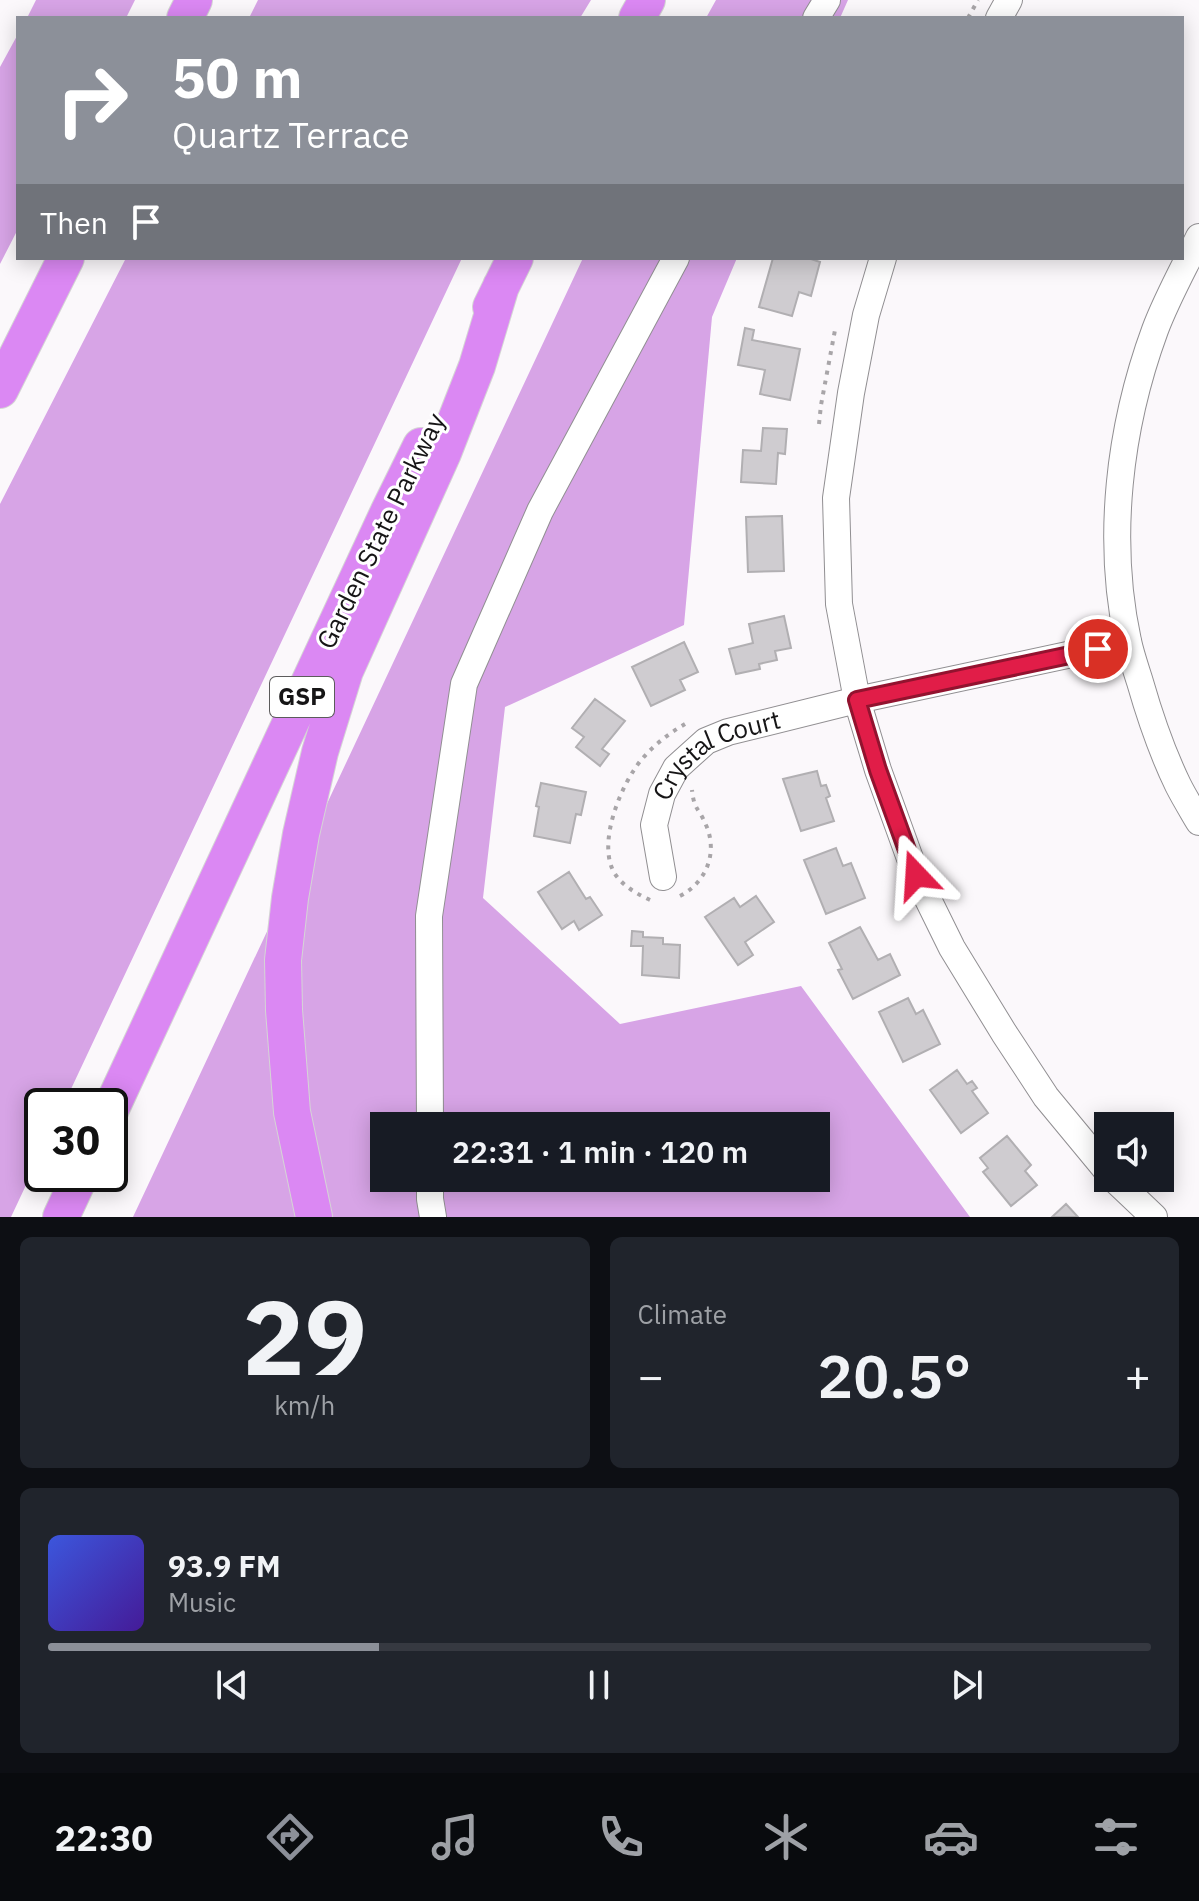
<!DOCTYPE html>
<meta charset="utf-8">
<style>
:root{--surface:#171b24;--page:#20242c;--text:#f1f3f6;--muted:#9ea1a6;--line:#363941;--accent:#8c9099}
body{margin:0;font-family:"IBM Plex Sans",sans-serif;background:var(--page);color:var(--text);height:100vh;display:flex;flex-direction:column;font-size:30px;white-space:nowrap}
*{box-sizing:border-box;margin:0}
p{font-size:26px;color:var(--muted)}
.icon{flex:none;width:44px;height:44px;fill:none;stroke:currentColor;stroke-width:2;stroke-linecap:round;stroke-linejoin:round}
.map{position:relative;height:1217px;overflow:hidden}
.details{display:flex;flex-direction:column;gap:20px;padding:20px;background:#0d0f14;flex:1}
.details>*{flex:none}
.guide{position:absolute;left:16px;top:16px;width:1168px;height:244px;border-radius:0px;box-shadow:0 4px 20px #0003;background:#8c9099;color:#fff;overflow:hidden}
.fabs{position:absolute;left:1094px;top:1112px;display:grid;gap:16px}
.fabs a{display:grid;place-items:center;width:80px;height:80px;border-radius:0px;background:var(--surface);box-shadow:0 4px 20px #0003;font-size:40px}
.speed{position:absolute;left:24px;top:1088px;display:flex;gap:16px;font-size:40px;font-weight:700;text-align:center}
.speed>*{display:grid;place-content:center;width:104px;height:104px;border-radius:50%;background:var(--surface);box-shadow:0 4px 20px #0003;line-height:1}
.speed .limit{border:4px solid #111;border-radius:12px;background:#fff;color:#111}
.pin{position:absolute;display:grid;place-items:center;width:68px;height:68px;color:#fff;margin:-34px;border:4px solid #fff;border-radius:50%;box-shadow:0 2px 8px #0007}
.me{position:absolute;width:88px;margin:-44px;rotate:340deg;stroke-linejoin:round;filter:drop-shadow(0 0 6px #0008)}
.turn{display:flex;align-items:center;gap:28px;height:168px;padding:0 24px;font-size:36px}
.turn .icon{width:104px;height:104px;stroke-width:2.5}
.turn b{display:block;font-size:56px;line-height:68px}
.then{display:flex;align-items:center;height:76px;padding:0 24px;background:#0003;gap:16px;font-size:30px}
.big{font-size:60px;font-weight:600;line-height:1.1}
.details .widget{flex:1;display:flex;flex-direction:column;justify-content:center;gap:12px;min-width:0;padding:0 28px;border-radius:12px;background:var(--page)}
.details .dial{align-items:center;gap:0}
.dial b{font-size:104px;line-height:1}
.song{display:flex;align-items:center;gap:24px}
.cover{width:96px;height:96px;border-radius:12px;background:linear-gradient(135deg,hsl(230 70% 55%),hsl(260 70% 35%))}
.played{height:8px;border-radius:4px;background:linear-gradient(90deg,var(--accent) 30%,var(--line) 30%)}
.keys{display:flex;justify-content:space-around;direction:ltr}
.heat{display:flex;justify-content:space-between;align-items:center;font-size:44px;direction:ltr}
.details .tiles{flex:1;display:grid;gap:20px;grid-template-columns:1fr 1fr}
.widget:last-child{grid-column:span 2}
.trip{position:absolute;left:370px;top:1112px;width:460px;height:80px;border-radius:0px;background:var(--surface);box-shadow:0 4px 20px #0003;font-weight:600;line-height:80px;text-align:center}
.tab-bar{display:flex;height:128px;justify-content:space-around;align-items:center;background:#090b0e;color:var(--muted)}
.tab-bar .icon{width:56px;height:56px}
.tab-bar .selected{color:var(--accent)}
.tab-bar b{font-size:36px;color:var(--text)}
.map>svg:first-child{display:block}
</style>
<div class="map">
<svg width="1199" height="1217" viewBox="0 0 1199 1217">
<rect width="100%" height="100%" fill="#fbf8fb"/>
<path fill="#d7a4e6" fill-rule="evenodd" d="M36 0H135L126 18H27Z
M258 0H591L580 18H249Z
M716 0H848L840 18H706Z
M18 34V229L0 264V67Z
M126 258H462L63 1106H42V1151L11 1217H0V504Z
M583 258H737L712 317 684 625 505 707 483 898 620 1024 801 986 970 1217H133ZM384 1126H816V1178H384Z"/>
<path fill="#cfccd0" stroke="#b1afb2" stroke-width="2" d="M773 258H808L820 262 811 296 799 292 792 316 759 307Z
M745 328 754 330 752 340 800 349 790 400 760 394 765 370 738 365Z
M763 428 787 429 785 454 778 453 776 484 741 482 743 450 761 451Z
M782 516 784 571 748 572 746 517Z
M784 616 791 648 775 651 777 660 759 664 760 669 736 674 729 649 753 643 749 624Z
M684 642 698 672 680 680 685 690 651 706 632 667Z
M595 699 625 721 602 749 609 754 600 766 576 747 584 737 572 728Z
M817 771 821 786 826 785 830 796 826 798 834 821 801 831 783 779Z
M541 783 586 792 581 815 576 814 570 843 534 836 539 807 536 806Z
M836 848 843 866 851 863 865 898 826 914 804 860Z
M569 872 586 899 590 897 602 915 579 930 574 921 562 929 538 892Z
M756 896 774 922 745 942 753 955 738 965 705 917 734 898 740 907Z
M860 927 878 960 890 954 900 975 853 999 838 970 842 969 829 943Z
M632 931 643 932V937L663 938V944L680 945 679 978 642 975 643 946H631Z
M908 998 916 1014 923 1010 940 1044 903 1062 879 1012Z
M957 1070 967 1084 972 1081 977 1088 972 1091 988 1113 961 1133 930 1090Z
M1007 1136 1031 1165 1025 1171 1037 1185 1011 1206 983 1172 988 1168 980 1158Z
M1066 1204 1078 1217H1052Z"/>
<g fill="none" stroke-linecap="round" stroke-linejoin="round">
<g stroke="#918f92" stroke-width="28">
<g id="minor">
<path d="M816 18 827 0"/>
<path d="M999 18 1009 0"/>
<path d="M1199 237C1184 268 1167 298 1155 330 1119 428 1106 539 1128 641 1131 655 1136 669 1140 682 1150 717 1162 752 1178 785 1184 797 1192 810 1199 822"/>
<path d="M883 258 866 315 851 393 836 498 839 604 857 700 878 770 916 875 952 948 1004 1033 1046 1097 1108 1172"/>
<path id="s1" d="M663 877 654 825 662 794 676 768 706 741 728 732 857 700 1128 642"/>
<path d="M430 1126 429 916 464 684 540 511 676 258"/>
<path d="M430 1178V1199L433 1217"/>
<path d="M1113 1178 1154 1217"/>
</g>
</g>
<g stroke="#d5d5d5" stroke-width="38">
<path id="highway" d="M185 18 194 0
M637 18 647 0
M491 307 515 258
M0 390 66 258
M110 1111 388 513 421 446
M61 1217 81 1174
M314 1217 292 1112 284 1010 283 960 290 898 301 834 320 752 345 671 443 453 477 366 501 286"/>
</g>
<path stroke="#a8a5a8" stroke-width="4" stroke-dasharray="4 6" stroke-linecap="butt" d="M968 18 978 0
M819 424 821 405 835 330
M680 896C707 882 718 852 706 825 699 808 694 810 692 790
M650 900C637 894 623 886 615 874 596 844 621 784 642 759 654 745 668 734 685 724"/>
<use href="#minor" stroke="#fff" stroke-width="26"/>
<use href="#highway" stroke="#db88f3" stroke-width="36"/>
</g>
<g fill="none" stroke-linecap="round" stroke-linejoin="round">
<g stroke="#92132f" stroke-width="20">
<path id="route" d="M916 875 878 770 857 700 1098 649"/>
</g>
<use href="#route" stroke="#e11d48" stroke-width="14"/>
</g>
<g text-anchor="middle" stroke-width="6" stroke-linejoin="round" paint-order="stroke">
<rect fill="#fff" stroke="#5c5b5c" stroke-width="2" x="270" y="677" width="64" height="40" rx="6"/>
<g font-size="24" font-weight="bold" fill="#161516">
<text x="302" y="705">GSP</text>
</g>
<g font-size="26" fill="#161516" stroke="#fff">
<text transform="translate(381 531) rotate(-64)" y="9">Garden State Parkway</text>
<text dy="9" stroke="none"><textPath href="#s1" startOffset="156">Crystal Court</textPath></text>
</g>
</g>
</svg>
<div class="fabs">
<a><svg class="icon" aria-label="sound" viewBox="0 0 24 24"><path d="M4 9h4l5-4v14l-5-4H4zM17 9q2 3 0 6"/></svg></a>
</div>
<div class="speed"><div class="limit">30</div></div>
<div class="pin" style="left:1098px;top:649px;background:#d93025"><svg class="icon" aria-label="arrive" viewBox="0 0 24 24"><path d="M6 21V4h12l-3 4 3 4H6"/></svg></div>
<svg class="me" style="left:916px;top:875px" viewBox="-20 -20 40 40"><path d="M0-17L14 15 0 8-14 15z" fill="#e11d48" stroke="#fff" stroke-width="4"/></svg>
<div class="trip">22:31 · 1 min · 120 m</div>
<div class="guide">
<div class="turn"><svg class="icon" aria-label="right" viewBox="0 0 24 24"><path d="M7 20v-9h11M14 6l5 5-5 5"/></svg><div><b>50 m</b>Quartz Terrace</div></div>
<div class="then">Then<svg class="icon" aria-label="arrive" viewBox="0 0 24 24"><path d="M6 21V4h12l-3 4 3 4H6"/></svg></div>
</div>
</div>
<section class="details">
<div class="tiles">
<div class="widget dial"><b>29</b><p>km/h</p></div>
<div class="widget"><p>Climate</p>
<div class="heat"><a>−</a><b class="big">20.5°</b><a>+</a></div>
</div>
<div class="widget">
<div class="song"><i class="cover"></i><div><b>93.9 FM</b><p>Music</p></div></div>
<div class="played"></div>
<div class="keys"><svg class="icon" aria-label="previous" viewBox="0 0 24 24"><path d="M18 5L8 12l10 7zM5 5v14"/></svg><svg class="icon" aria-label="pause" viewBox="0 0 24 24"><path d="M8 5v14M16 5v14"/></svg><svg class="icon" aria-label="next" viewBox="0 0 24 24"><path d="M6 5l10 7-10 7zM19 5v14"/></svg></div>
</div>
</div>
</section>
<nav class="tab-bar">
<b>22:30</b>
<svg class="icon selected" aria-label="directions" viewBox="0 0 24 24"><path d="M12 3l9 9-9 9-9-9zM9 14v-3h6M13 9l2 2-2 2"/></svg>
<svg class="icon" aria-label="music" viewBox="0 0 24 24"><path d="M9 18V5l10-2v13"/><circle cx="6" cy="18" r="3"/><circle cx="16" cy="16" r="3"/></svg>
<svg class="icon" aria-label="phone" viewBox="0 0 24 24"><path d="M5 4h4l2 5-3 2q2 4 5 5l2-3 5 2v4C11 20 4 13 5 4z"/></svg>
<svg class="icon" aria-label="climate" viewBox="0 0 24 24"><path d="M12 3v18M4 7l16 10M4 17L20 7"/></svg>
<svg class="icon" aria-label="car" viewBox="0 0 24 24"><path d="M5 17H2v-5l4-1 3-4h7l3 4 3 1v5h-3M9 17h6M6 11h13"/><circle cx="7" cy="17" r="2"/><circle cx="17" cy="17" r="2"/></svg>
<svg class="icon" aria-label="filters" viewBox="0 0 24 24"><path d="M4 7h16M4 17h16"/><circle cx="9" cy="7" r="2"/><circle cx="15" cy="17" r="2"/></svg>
</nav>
